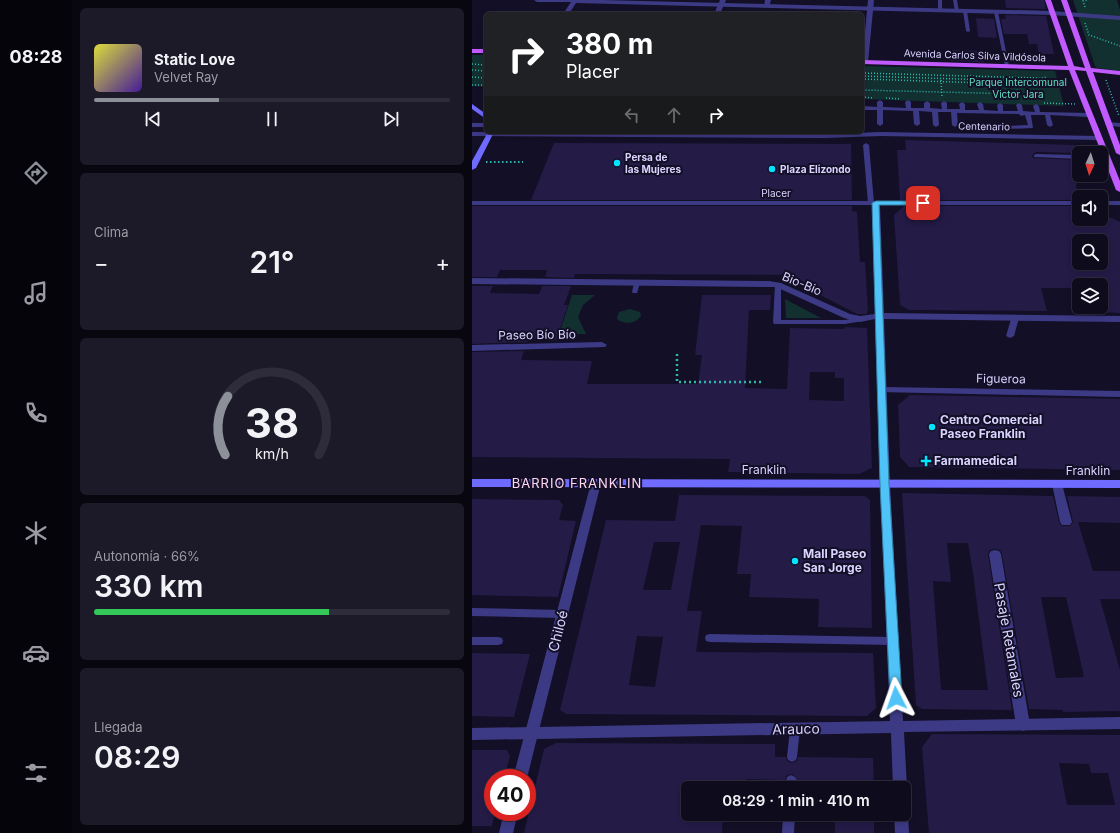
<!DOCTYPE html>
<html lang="es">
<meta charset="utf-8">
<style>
:root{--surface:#0e0b1c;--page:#1c1929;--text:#f1f3f6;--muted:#9b9ba3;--line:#2e2b3b;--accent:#8c9099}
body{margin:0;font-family:Inter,sans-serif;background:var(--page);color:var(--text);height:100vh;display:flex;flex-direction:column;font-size:15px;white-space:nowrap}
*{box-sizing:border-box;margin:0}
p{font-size:13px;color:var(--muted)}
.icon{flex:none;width:22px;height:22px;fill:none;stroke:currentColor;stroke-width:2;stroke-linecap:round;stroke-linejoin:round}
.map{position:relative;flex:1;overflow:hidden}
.drawer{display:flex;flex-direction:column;gap:8px;padding:8px;background:#08060f;width:400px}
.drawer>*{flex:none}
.banner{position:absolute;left:12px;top:12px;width:380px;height:122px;border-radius:6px;box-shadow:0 2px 6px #0003,0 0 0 1px var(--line);background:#202124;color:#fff;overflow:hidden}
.needle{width:26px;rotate:184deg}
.fabs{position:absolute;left:600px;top:146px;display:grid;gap:8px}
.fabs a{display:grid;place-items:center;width:36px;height:36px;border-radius:6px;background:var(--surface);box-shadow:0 2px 6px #0003,0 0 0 1px var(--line);font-size:20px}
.speed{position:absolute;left:12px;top:769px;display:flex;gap:8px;font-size:20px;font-weight:700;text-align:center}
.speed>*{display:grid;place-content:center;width:52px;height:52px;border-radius:50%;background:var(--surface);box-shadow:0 2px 6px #0003,0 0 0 1px var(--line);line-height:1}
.speed .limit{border:6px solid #d22;background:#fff;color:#111}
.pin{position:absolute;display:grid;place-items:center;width:34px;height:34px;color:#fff;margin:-17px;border-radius:8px;box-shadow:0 2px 6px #0006}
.me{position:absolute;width:44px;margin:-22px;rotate:356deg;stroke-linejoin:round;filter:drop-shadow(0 0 3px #0008)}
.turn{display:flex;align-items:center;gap:14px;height:84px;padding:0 16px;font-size:18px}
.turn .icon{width:52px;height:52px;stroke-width:2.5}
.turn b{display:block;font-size:28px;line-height:34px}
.lanes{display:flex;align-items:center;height:38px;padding:0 16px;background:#0003;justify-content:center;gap:20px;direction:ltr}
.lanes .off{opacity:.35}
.big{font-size:30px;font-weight:600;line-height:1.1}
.drawer .tile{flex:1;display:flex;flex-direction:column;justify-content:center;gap:6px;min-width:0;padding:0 14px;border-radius:6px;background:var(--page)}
.drawer .dial{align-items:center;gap:0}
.dial svg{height:104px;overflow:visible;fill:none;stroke:var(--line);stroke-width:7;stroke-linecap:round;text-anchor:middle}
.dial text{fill:var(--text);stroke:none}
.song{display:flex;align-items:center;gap:12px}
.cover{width:48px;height:48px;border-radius:6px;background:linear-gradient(135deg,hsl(60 70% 55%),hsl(260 70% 35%))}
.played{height:4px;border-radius:2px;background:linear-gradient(90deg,var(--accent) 35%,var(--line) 35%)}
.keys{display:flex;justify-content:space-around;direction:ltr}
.heat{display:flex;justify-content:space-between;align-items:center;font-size:22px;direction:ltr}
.charge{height:6px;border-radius:3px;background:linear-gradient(90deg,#34c759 66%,var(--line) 0)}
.trip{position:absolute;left:209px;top:781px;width:230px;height:40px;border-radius:6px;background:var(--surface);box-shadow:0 2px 6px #0003,0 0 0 1px var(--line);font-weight:600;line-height:40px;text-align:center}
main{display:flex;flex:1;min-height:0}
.dock{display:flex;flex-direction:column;width:72px;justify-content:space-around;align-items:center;background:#06040b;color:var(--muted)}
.dock .icon{width:28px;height:28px}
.dock .current{color:var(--accent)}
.dock b{font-size:18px;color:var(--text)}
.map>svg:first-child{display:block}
</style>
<main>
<nav class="dock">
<b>08:28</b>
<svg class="icon current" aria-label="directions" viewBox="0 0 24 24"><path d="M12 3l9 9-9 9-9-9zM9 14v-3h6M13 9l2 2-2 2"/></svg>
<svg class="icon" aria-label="music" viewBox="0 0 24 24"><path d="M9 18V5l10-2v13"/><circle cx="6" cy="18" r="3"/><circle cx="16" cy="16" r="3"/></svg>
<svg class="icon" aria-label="phone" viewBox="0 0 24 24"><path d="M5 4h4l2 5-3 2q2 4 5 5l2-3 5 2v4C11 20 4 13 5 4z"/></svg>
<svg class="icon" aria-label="climate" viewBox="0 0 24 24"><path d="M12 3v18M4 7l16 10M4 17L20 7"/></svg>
<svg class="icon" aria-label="car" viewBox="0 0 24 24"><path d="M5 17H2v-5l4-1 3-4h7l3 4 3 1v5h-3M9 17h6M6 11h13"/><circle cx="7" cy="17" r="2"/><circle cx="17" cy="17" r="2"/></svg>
<svg class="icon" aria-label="filters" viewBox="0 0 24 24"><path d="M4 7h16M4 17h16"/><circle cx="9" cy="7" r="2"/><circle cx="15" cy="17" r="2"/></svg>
</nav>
<section class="drawer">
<div class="tile">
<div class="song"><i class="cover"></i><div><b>Static Love</b><p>Velvet Ray</p></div></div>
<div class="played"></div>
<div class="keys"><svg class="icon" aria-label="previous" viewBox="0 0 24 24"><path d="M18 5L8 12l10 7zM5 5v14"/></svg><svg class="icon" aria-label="pause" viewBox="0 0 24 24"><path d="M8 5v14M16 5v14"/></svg><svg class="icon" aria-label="next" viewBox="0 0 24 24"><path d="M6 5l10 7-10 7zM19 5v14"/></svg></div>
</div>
<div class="tile"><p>Clima</p>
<div class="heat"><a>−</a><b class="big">21°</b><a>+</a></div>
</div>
<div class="tile dial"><svg viewBox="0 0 100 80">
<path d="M14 69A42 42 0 1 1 86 69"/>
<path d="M14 69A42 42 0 0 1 16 24" stroke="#8c9099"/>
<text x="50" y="56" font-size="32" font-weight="700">38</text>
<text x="50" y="72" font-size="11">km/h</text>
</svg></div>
<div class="tile"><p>Autonomía · 66%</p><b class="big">330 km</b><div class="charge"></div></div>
<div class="tile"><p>Llegada</p><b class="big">08:29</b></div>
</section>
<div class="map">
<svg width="648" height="833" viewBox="0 0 648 833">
<rect width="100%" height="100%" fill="#130f26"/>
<path fill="#12302f" d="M601 0H645L648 10V71L625 68 623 66Z
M0 55H14V87L0 86Z
M390 66 583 71 592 106 390 99Z
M100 295H123L111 305 106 317 114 334H87Z
M313 299 349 318H314Z
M158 309 168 312 169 316C163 324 152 325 145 319V317L147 312Z"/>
<path fill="#241b47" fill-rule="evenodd" d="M533 0H572L574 9 534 8Z
M533 15 574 16 582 54H567L565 44H557L555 34H532L529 19H534Z
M504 18 522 19 525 38 506 37Z
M478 50 510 51 512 62 479 61Z
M433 140 602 145 605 153 564 152 561 154 560 157 562 158 607 160 604 189 607 190V200H428L425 150H434Z
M82 143 379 144 380 200H59Z
M0 206H380V211L385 212 388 262H393L396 311H395V314H385L321 281V275L103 274 102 278 73 277 75 270H28L25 277H0Z
M432 206H607V219H629V213L648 222V313L629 312V285H607V288H569L575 311 437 310 428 305 422 215ZM607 241H629V267L607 266Z
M0 286H21L18 293 67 294 70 286H99L92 305H96L84 340 56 339 55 342 0 344Z
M230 295H299L298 310H277L273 388 315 389 318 328 372 329 373 327 395 328 400 468 387 474 256 472 258 459 0 457V352L52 351 49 360 120 361 115 384H226L230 355H223ZM338 372H363V378H372V401L337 400Z
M438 395 648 399V470L437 467 428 457 426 405Z
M430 493 581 496 587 522 590 526H598L601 522 595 496 648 497V523L606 522 621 571H648V599H628L648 670V711L591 712V710L557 709 530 554 528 550 523 549 518 550 516 554 540 710 450 709 444 705ZM475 543H496L501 573 516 690H469L461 581 479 582ZM569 597H594L612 677 584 678Z
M207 495 393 496 398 500 400 628 346 627 347 599 277 597 279 574H265L270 526 229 525 215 611H230L224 652 401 653 404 708 395 716 94 714 88 710 134 520 203 521ZM182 542H208L199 590H171ZM165 636 191 637 183 687 157 685Z
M0 499 87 500 91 505 87 520 104 521 86 597 0 595Z
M0 653 58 654 42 717 0 716Z
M460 734 648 735V833H457L450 747ZM587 763 617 764 619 773H636L643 805H595Z
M84 743 303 744V757H314L315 761 319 763 325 761 326 757 401 758 402 788H364V780H326L320 774 314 776 313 780 274 779 273 788H216V814H251L250 833H52L72 749Z
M0 750H35L38 756 32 778H21V812H23L20 826H0Z
M363 814H402V833H363Z"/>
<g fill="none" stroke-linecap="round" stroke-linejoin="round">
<path stroke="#2fb8b0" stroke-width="1.5" stroke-dasharray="1 2" stroke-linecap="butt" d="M613 7 611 1 616 0
M613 23 617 35 648 46
M0 64 14 65
M0 70 14 71
M390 73 566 78
M390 76 551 81 575 77
M0 77 14 78
M390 79 543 84 546 94 390 90
M469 80 470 97
M634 80 647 116
M0 85H14
M390 97 401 98
M414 98 429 99
M572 103 603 104"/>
<path stroke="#2fb8b0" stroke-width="2" stroke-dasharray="1.5 2.5" stroke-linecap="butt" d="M14 162H51"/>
<path stroke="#2fb8b0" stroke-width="2.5" stroke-dasharray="2 3" stroke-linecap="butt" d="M205 354V382H292"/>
<path fill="#3d3a85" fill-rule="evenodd" d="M466 0H470V11L466 10Z
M481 0H485L487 12 483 11Z
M493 10 495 11 498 31 496 32 494 31 491 11Z
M524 11 526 12 537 66 535 67 533 66 522 12Z
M408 100 411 102V107L434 108 433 102 436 100 439 102V108H452V103L455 101 458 103V108L470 109 469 103 472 101 475 103V109H488L487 104 490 102 493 104V110H507L505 104 508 102 511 104 512 110 526 111 525 105 528 103 531 105V111H546L544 105 547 103 550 105 551 111 563 112 561 106 564 104 567 106 568 112 617 113 620 115 617 117 578 115 581 125 578 127 575 125 573 115H559L561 128 534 129 531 127 532 126 556 125 553 115 549 116 547 114 485 113 486 125 483 127 480 125 479 112H466L467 125 464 127 461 125 460 112 447 111 448 124 445 126 442 124 441 111 411 110V124L408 126 405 124V110H390V106L405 107V102Z
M394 143 397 145 402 203 399 205 396 203 391 145Z
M564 154 607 155V159L562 157V155Z
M165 281 168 283 165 293H161L160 292 162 283Z
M306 283 309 285V320H373L388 317 392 319 391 321 373 324H302L301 322 303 285Z
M540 316H546L547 318 542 336 538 338 534 336Z
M0 608 90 610 93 611 95 614 93 617 90 618 0 616Z
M238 634 420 637 424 638 425 641 424 644 420 645 238 642 234 641 233 638 234 635Z
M0 637H26L30 638 31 641 30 644 26 645H0Z
M323 724 327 726 328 729 325 757 324 760 320 762 316 760 315 757 318 729 319 726Z
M319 775 323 777 325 780 324 788H312L315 777Z
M311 814H323L322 833H310Z"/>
<path fill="#3d3a85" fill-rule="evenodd" d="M130 342 135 345 133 347 0 351V345Z"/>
<path fill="#3d3a85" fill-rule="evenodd" d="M248 0H254L248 14H242Z
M293 0H299L297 7 292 6Z
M396 0H402L396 62 393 64 390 62Z
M636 122 648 123V127L634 125 633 124Z
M0 123H14V127H0Z
M0 132 353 134 409 132 626 136 629 138 626 140 409 136 353 138 0 136Z
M410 387 648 391V397L407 392 405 390Z
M124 479 128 480 129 483 55 778H41L119 483 120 480Z
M585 480 589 481 590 484 600 522 598 525H590L588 522 580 484 581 481Z
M523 550 527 551 529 554 558 725 556 729 551 731 546 729 544 725 517 554 519 551Z
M32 812H46L41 833H27Z"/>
<path fill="#3d3a85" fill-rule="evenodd" d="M62 0H130L580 11 648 16V20L580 15 104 3 97 14H91L99 2H65Z
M0 201H607V205H408L412 313 648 316V322L412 319 418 484 431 721 648 717V729L432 732 435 788 432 793V788H421L419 733 0 740V728L418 721 408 484 403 319 388 322 372 318 304 287H297L0 284V278L297 281 309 283 378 314 388 316 403 314 400 205H0Z
M629 201H648V205H629Z
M432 809 436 814 437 833H423L422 814H432Z"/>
<path fill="#6f6bff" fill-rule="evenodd" d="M0 104 14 114V119L0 109Z
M16 132H22L4 168 0 170V161Z
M0 479 648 480V488L0 487Z"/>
<path fill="#c25bff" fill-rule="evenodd" d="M573 0H579L602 66 613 68 589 0H595L619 68 648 71V75L621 72 648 145V155L644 153 614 71 603 70 648 181V192L644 190 597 70 390 64V60L596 66Z
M0 49H14V53H0Z"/>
</g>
<path fill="#4fc3f7" stroke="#337fa1" d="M451 201 454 203 453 205H407L417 484 430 698 428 702 424 703 420 702 418 698 408 484 400 203 404 201Z"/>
<g fill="#00e5ff" stroke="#130f26" stroke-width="1.5">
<circle cx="145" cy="163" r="4"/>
<circle cx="300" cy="169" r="4"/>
<circle cx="460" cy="427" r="4"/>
<path d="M452 455h4v4h4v4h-4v4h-4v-4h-4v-4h4z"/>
<circle cx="323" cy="561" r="4"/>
</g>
<g text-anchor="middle" stroke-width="4" stroke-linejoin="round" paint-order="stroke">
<g font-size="10" fill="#d9d4ff" stroke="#130f26">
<text transform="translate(503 55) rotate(2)" y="4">Avenida Carlos Silva Vildósola</text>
<text transform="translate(512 126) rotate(1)" y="4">Centenario</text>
<text x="304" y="197">Placer</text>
</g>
<g font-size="10" fill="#5fe0c0" stroke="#130f26">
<text x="546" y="86">Parque Intercomunal<tspan x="546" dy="12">Victor Jara</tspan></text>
</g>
<g font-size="10" font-weight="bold" fill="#d9d4ff" stroke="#130f26" text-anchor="start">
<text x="153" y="161">Persa de<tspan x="153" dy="12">las Mujeres</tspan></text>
<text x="308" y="173">Plaza Elizondo</text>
</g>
<g font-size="12" fill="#d9d4ff" stroke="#130f26">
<text transform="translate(330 284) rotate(23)" y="4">Bio-Bio</text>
<text transform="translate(65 335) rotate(-1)" y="4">Paseo Bío Bío</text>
<text transform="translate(529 379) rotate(1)" y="4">Figueroa</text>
<text x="292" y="474">Franklin</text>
<text x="616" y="475">Franklin</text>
</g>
<g font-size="12" font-weight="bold" fill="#d9d4ff" stroke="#130f26" text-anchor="start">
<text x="468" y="424">Centro Comercial<tspan x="468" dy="14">Paseo Franklin</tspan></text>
<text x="462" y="465">Farmamedical</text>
<text x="331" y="558">Mall Paseo<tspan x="331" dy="14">San Jorge</tspan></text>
</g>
<g font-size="13" letter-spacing="1" fill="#ffd6f0" stroke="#130f26">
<text x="105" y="488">BARRIO FRANKLIN</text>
</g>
<g font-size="14" fill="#d9d4ff" stroke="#130f26">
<text transform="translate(86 631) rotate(-76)" y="5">Chiloé</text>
<text transform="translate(537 640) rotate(80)" y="5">Pasaje Retamales</text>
<text transform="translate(324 729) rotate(-1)" y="5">Arauco</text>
</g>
</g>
</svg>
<div class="fabs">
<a><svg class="needle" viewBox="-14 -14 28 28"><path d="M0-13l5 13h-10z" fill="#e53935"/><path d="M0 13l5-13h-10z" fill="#9b9ba3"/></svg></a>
<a><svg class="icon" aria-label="sound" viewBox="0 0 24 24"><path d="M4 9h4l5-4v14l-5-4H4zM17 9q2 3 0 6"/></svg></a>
<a><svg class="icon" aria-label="search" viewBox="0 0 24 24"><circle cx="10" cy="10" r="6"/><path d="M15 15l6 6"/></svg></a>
<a><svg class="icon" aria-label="layers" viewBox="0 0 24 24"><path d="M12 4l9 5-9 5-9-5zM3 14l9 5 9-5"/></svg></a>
</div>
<div class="speed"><div class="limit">40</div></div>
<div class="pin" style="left:451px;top:203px;background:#d93025"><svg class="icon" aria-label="arrive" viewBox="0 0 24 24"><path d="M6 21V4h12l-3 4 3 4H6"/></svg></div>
<svg class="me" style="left:424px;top:698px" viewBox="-20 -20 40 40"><path d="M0-17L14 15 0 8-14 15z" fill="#4fc3f7" stroke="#fff" stroke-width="4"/></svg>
<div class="trip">08:29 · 1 min · 410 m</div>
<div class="banner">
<div class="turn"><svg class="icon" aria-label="right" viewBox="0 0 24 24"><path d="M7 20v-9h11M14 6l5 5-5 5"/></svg><div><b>380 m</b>Placer</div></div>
<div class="lanes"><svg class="icon off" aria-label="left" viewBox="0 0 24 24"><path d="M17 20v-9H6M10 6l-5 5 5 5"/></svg><svg class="icon off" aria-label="ahead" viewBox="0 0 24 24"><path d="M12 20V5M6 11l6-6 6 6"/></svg><svg class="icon" aria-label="right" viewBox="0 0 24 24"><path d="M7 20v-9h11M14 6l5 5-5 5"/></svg></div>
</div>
</div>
</main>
